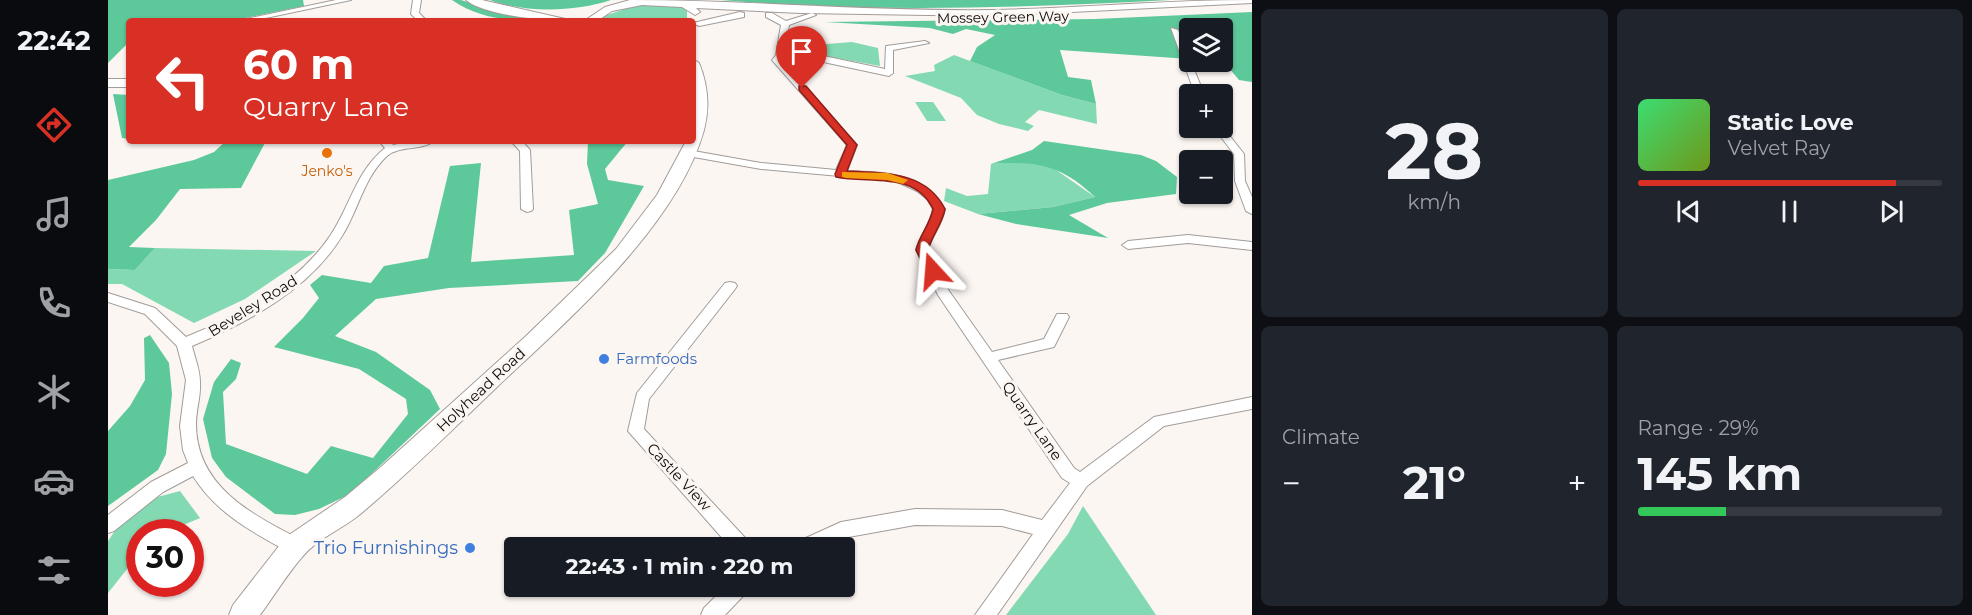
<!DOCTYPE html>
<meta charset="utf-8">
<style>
:root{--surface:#171b24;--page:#20242c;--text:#f1f3f6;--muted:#9ea1a6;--line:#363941;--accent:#d93025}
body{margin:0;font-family:Montserrat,sans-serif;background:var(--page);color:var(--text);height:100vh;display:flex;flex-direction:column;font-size:22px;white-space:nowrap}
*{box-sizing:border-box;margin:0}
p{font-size:20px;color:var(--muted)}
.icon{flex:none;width:33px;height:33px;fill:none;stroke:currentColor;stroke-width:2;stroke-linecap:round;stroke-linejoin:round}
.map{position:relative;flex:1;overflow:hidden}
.panel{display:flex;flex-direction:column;gap:9px;padding:9px;background:#0d0f14;width:720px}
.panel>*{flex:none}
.banner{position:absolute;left:18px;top:18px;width:570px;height:126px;border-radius:6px;box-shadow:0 2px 4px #0004;background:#d93025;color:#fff;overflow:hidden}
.fabs{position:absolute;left:1071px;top:18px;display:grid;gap:12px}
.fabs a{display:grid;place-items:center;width:54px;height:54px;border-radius:6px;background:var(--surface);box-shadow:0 2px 4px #0004;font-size:30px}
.speed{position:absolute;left:18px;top:519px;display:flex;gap:12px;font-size:30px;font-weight:700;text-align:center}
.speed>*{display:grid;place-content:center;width:78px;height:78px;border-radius:50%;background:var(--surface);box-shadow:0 2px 4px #0004;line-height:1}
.speed .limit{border:9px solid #d22;background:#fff;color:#111}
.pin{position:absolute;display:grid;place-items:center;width:51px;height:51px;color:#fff;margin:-62px -26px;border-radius:50% 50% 50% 0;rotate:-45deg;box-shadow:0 0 6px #0007}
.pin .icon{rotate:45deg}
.me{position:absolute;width:66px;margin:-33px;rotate:341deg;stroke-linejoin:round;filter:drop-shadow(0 0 4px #0008)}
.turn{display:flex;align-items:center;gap:21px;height:126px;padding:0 18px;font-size:27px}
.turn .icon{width:78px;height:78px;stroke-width:2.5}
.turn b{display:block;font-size:42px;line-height:51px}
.big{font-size:45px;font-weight:700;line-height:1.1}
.panel .tile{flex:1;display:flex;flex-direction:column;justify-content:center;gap:9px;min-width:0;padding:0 21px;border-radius:9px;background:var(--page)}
.panel .dial{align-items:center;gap:0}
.dial b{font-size:78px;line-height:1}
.song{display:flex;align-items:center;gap:18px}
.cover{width:72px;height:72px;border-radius:9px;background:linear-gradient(135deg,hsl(140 70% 55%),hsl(80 70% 35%))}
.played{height:6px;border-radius:3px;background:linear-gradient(90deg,var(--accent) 85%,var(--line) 85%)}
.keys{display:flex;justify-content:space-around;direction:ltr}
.heat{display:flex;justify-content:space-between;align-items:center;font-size:33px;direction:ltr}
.charge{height:9px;border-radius:4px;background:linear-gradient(90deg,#34c759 29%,var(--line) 0)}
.panel .tiles{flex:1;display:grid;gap:9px;grid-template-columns:repeat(2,1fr)}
.trip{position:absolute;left:396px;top:537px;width:351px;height:60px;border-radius:6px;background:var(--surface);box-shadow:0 2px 4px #0004;font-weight:700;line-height:60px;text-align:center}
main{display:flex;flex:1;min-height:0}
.menu{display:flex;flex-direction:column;width:108px;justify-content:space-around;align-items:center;background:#090b0e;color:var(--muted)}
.menu .icon{width:42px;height:42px}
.menu .current{color:var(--accent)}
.menu b{font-size:27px;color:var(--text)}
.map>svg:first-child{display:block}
</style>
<main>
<nav class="menu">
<b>22:42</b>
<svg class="icon current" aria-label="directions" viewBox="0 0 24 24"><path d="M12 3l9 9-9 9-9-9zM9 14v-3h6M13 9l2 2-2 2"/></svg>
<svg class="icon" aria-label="music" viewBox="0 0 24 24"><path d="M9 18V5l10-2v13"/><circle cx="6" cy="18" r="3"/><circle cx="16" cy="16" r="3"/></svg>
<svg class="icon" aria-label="phone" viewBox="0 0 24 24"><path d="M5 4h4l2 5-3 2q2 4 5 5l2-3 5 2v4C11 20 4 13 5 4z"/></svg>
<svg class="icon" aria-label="climate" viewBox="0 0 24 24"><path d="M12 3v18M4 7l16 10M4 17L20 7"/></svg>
<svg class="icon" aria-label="car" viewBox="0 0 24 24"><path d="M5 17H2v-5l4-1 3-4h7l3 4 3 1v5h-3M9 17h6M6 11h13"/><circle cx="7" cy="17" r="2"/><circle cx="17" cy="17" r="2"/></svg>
<svg class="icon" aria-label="filters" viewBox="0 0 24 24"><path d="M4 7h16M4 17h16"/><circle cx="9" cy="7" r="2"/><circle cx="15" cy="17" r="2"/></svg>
</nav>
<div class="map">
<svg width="1144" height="615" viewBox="0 0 1144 615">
<rect width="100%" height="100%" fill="#fcf6f3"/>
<path fill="#83dab2" d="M529 5H560L579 8V21H490L499 15Z
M744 42 770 48 772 66 705 54 706 45Z
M846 55 954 95 988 104 989 124 931 110 917 122 926 126 920 131 891 124 869 115 853 98 797 76 827 71 826 65Z
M807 102H825L838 121H819Z
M911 162 941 165 987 197 945 207 870 214 836 201 838 188 859 196 880 194 883 164Z
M47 248 208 251 137 299 86 323 14 284H0V269L27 270Z
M72 491 92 518 59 532H32L31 554 0 593V541L10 526 38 500Z
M975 506 1048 615H898L960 534Z"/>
<path fill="#5dc89a" d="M0 0H195L196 6 123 21H21V42L0 63Z
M344 0H353L391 12 439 21C404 21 373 20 344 0Z
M382 0H503C467 12 417 13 382 0Z
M613 0H1062C913 8 762 13 613 0Z
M1144 12V82L1131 80 1115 61 1114 28H1082L1081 59 952 50 960 77 983 80 988 104 954 95 862 61 869 47 887 35 858 29 845 34 822 28 717 22 987 19Z
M5 94 21 95V139L14 138Z
M118 141H158L133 188 72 189 48 220 21 247 47 248 27 270 0 269V180L86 160 106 152Z
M480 141H520L497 169 500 180 536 186 497 253 470 281 341 288 268 299 227 336 268 352 322 390 332 409 242 494 211 509 187 515 167 514 118 477 104 458 95 419 106 382 123 359 133 363 128 379 115 392 118 444 199 474 223 446 265 458 300 414 298 399 251 369 166 347 195 318 211 298 202 285 214 275 263 283 276 266 320 258 342 166 373 163 363 262 466 255 461 210 490 204 479 164Z
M936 141 1033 155 1048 161 1069 177 1068 194 999 203 961 215 1000 238 908 224 870 214 945 207 987 197C952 164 928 161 883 164L924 150Z
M42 335 61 363 64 394 58 454 50 470 0 506V431L22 406 37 380 36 338Z"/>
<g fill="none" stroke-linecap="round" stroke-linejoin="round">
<g stroke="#a29c99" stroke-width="2">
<path id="street" d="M228 0H243L144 21H128Z
M305 0H313L311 13 319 21H310L303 14Z
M658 13H664L678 21 704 13 708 15 681 25 677 54H706L777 69 778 46 817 41 821 43 785 50V73L781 76 706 60H673L749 145 739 171C780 173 812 172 837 209 834 225 824 235 820 250L841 291 884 352 936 339 949 314H959L961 317 946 347 890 360 966 468 972 472 1046 417 1144 397V409L1056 426 979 486 889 615H867L925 534 894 526 807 525 735 538 715 548H686L689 542 733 522 807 509 894 510 934 520 962 483 954 478 830 295 808 250C812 235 822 225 825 209L819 199 809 191 787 181 653 169 580 156 575 153 580 150 653 163 728 170 739 145 664 60 668 55 673 25 658 17Z
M1063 28 1070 30 1096 94H1087Z
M1114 126 1136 154 1137 181 1144 197V214L1138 211 1127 181 1126 154 1106 128Z
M271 141H282L285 145 304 141H326C313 151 292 145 279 156 256 177 250 211 234 236 201 290 140 322 84 346 87 358 92 370 92 382 93 396 88 410 88 424 88 487 145 515 193 540L196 546 193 552 187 554 181 552C144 532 108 513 85 476L55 492 6 531 0 533V515L43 482 80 463 75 450 72 426 78 380 69 346 37 314 0 302V293L47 308 78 337C131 315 189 285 222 236 242 207 248 171 277 148Z
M403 141H414L422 150 425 209 423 211 419 212 413 209 412 151Z
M1080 235 1144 242V250L1080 243 1020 249 1014 245 1020 241Z
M622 282 627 283 629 286 627 289 541 399 536 429 641 542 644 548H623L520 431 529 393 617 283Z
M618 586H641L639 592 617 615H593L596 608Z"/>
</g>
<g stroke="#a29c99" stroke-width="2">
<path id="secondary" d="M358 0H374L466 21C440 21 377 16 358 0Z
M522 0C643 0 764 12 885 10 972 8 1058 0 1144 0V3L885 16 693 13 588 8 592 12 587 15 574 7 534 5 504 11 489 21H476L497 7Z
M632 12 636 13V17L591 26 585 23Z
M585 59 591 63C600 85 602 107 596 130 569 226 462 318 390 386 346 428 303 471 257 510 239 527 211 537 195 556 179 574 166 596 152 615H121L125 605 178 537 237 497 274 466 417 337 508 249 549 195 578 141H585Z
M0 79H21V87H0Z"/>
</g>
<use href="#street" fill="#fff" fill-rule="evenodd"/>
<use href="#secondary" fill="#fff" fill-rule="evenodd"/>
</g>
<path fill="#d93025" stroke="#8d1f18" stroke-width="1.5" d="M691 86H698L749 145 739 171C776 173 818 171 837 209 834 225 824 235 820 250L831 271 829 274H820L808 250C812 234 822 225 825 209 807 171 762 184 728 177L727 174 739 145 691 90Z"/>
<path fill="#f59e0b" d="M734 172 780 173 800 180 795 184 779 180 738 178 734 177Z"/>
<circle fill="#e8710a" stroke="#fcf6f3" stroke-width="2" cx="219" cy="153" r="6"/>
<g fill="#3f7fe0" stroke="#fcf6f3" stroke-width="2">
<circle cx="496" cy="359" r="6"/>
<circle cx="362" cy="548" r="6"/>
</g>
<g text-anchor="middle" stroke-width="6" stroke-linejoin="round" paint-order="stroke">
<g font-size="14" fill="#0d0b0a" stroke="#fcf6f3">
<text transform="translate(895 17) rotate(-1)" y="5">Mossey Green Way</text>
</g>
<g font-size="14" fill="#c56008" stroke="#fcf6f3">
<text x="219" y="176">Jenko's</text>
</g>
<g font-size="15" fill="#0d0b0a" stroke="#fcf6f3">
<text transform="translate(145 306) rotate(-32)" y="5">Beveley Road</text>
<text transform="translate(373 390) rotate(-43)" y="5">Holyhead Road</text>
<text transform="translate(924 421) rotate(55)" y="5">Quarry Lane</text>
<text transform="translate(571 477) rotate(47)" y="5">Castle View</text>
</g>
<g font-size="15" fill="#366cbe" stroke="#fcf6f3" text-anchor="start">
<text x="508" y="364">Farmfoods</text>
</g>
<g font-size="18" fill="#366cbe" stroke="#fcf6f3" text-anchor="end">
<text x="350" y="554">Trio Furnishings</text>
</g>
</g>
</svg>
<div class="fabs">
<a><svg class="icon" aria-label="layers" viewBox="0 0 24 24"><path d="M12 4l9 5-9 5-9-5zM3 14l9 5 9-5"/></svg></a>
<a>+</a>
<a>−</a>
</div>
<div class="speed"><div class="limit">30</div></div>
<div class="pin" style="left:694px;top:88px;background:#d93025"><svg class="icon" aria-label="arrive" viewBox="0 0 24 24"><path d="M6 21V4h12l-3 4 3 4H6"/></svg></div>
<svg class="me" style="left:825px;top:271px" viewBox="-20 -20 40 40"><path d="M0-17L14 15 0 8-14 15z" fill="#d93025" stroke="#fff" stroke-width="4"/></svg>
<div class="trip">22:43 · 1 min · 220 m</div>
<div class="banner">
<div class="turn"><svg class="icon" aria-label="left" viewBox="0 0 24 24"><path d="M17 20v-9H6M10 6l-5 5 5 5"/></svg><div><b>60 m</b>Quarry Lane</div></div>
</div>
</div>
<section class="panel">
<div class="tiles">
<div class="tile dial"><b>28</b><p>km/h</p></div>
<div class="tile">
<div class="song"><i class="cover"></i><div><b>Static Love</b><p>Velvet Ray</p></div></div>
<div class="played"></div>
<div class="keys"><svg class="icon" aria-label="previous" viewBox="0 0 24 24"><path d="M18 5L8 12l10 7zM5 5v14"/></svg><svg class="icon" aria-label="pause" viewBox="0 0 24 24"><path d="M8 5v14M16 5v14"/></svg><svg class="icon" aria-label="next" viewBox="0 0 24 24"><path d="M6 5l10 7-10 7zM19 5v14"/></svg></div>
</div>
<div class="tile"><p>Climate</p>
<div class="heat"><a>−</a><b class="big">21°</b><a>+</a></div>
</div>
<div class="tile"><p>Range · 29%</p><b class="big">145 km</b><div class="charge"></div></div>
</div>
</section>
</main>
